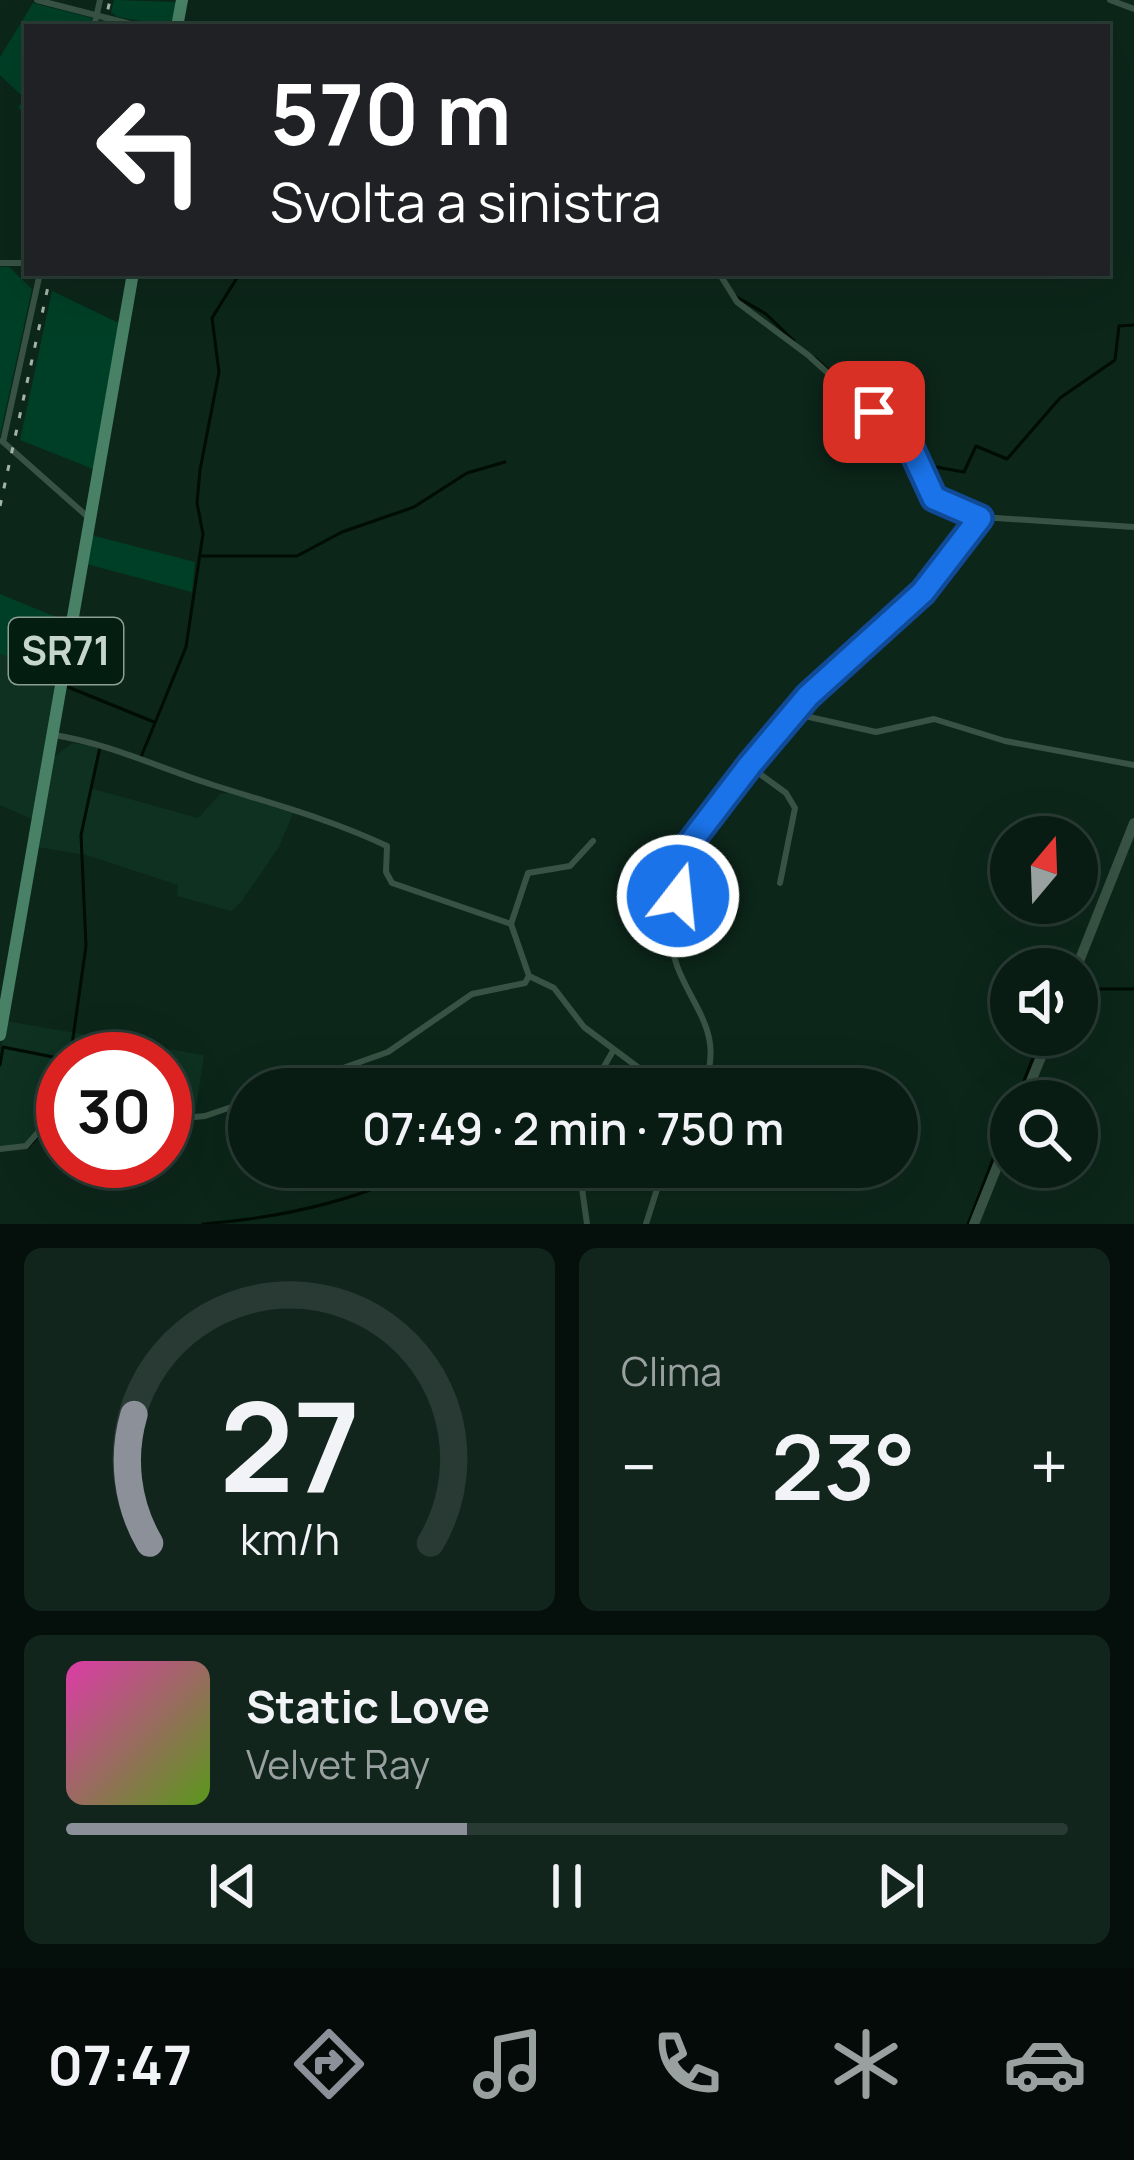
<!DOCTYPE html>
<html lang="it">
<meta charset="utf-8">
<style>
:root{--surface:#091c14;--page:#12251d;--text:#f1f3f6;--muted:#99a1a0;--line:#293a34;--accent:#8c9099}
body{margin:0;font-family:Manrope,sans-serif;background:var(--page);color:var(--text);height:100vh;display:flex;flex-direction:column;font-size:45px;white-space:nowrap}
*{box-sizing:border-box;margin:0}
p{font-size:39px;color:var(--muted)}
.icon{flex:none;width:66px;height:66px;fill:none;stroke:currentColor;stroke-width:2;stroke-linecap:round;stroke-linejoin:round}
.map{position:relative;height:1224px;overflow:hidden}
.side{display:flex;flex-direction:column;gap:24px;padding:24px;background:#050f0b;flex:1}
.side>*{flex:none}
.top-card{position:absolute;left:24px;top:24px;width:1086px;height:252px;border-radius:0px;box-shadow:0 12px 48px #0002,0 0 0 3px var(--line);background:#202124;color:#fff;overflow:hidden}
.needle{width:78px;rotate:19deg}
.controls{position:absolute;left:990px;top:816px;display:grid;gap:24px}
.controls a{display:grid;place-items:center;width:108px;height:108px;border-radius:50%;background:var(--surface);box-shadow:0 12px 48px #0002,0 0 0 3px var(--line);font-size:60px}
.speed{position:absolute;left:36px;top:1032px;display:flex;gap:24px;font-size:60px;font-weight:700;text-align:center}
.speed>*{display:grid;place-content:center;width:156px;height:156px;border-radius:50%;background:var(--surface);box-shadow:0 12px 48px #0002,0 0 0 3px var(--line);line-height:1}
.speed .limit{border:18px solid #d22;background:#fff;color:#111}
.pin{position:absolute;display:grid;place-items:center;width:102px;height:102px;color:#fff;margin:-51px;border-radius:24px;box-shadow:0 6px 18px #0006}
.me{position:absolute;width:132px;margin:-66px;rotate:16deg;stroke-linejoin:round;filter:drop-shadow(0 0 9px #0008)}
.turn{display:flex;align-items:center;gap:42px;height:252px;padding:0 48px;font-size:54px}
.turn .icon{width:156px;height:156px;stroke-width:2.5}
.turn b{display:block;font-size:84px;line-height:102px}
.big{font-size:90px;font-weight:600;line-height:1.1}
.side .card{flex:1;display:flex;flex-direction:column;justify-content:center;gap:18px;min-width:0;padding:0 42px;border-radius:18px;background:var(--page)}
.side .dial{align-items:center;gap:0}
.dial svg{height:312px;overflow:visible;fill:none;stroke:var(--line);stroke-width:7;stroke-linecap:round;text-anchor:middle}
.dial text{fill:var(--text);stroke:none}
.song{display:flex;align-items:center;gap:36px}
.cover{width:144px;height:144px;border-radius:18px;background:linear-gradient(135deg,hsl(320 70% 55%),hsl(90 70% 35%))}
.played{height:12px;border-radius:6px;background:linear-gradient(90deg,var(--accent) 40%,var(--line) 40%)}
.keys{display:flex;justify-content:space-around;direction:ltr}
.heat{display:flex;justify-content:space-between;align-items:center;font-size:66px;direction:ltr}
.side .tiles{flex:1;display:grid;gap:24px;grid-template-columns:1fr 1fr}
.card:last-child{grid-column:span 2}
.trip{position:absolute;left:228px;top:1068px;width:690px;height:120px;border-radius:60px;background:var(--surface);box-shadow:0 12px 48px #0002,0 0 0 3px var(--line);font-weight:600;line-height:120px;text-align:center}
.menu{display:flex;height:192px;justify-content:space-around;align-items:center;background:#040b08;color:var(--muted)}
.menu .icon{width:84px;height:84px}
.menu .selected{color:var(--accent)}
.menu b{font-size:54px;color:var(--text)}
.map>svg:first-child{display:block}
</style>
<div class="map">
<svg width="1134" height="1224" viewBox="0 0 1134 1224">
<rect width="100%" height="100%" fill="#0c261a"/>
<path fill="#0e3121" d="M0 654 58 674 34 820 0 805Z
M72 743 99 747 90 788 198 818 220 794 229 793 293 813 279 847 241 902 231 911 177 896 178 885 86 855 37 847 52 759Z
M6 1021 204 1055 195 1114 165 1118V1059H63V1118H46L25 1145 0 1147V1053Z"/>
<path fill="#003f27" d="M114 0 177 2 173 27 117 17 111 12Z
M33 3 92 18 90 27H27V113L18 108 24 98 0 75V57Z
M0 267H9L32 289 0 435Z
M52 291 119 323 93 469 20 440Z
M91 535 195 562 192 592 86 564Z
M0 594 66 621 58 674 0 654Z"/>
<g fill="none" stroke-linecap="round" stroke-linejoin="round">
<path stroke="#000c04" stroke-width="3" d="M735 296 766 314 794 341
M815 358 835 376
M868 406 905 440
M919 464 964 472 976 446 1007 459 1060 398 1115 360 1119 326 1134 325
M202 556H297L342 532 414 507 467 473 505 462
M68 687 154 722
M141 757 186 647 203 534 197 503 200 470 219 372 212 318 240 273
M1077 989H1134
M70 1059 86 946 81 835 100 747
M0 1065 3 1047 63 1059
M1016 1101 1042 1035
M28 1147 46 1128
M203 1224C266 1219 334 1206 393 1181
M968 1224 1011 1113"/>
<path stroke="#385345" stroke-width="6" d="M37 0 142 27
M1110 0 1134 9
M94 27 100 0
M0 263H27
M719 273 737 302 808 355 911 449 934 498 981 517 1134 527
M2 441 89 518
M3 442 40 273
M796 714 808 696 924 592 981 517
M54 735C111 744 159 768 213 785 273 804 330 819 387 846L386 872 392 883 511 924
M749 766 786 793 795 808 780 883
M593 841 570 866 528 873 511 924 529 976 554 988 584 1027 643 1071 651 1089
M284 1089 388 1052 472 994 525 983 529 976
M591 1089 613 1051
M702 1089C733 1023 671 994 671 933 672 843 739 777 796 714L876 732 934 719 1005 741 1134 765
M165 1120 205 1116 249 1101
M0 1149 26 1146 47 1122 63 1121
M579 1167 587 1224
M646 1224 664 1167"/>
<path stroke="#385345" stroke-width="10" d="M1076 969 1134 823
M1023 1101 1050 1035
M974 1224 1011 1132"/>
<path stroke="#488165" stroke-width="12" d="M177 27 182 0
M0 1035 133 273"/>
<path stroke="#a3b4aa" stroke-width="3" stroke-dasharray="6 12" stroke-linecap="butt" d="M104 27 110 0
M0 506 51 273"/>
</g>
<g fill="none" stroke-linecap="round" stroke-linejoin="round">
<g stroke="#114b97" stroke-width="30">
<path id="route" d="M678 896 690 843 749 766 808 696 923 592 980 518 934 498 911 448 874 412"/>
</g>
<use href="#route" stroke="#1a73e8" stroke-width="21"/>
</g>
<g text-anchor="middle" stroke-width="12" stroke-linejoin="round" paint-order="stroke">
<rect fill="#031d11" stroke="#8c9e95" stroke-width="3" x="9" y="618" width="114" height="66" rx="9"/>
<g font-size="39" font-weight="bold" fill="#c7d6cd">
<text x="66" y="665">SR71</text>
</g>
</g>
</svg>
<div class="controls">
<a><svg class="needle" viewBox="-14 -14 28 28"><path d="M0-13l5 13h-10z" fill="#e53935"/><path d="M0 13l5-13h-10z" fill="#99a1a0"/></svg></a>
<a><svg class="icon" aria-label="sound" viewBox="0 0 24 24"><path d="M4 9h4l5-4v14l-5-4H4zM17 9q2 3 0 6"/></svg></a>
<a><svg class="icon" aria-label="search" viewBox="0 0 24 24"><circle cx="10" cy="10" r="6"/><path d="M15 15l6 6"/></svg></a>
</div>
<div class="speed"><div class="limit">30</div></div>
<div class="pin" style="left:874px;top:412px;background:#d93025"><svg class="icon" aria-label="arrive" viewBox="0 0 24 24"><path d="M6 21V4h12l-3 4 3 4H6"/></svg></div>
<svg class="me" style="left:678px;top:896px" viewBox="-20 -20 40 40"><circle r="17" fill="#1a73e8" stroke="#fff" stroke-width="3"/><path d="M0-11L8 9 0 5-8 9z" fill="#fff"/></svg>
<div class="trip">07:49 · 2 min · 750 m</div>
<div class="top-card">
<div class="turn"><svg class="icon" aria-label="left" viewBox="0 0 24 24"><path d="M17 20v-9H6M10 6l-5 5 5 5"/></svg><div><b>570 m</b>Svolta a sinistra</div></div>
</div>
</div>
<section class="side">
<div class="tiles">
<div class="card dial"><svg viewBox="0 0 100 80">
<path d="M14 69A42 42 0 1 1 86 69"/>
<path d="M14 69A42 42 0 0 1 10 36" stroke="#8c9099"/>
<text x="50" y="56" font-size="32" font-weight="700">27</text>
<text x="50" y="72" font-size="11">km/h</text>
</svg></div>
<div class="card"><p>Clima</p>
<div class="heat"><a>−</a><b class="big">23°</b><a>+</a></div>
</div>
<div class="card">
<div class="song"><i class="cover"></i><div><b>Static Love</b><p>Velvet Ray</p></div></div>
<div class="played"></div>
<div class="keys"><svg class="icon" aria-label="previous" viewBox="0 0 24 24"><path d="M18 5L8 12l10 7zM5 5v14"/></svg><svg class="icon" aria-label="pause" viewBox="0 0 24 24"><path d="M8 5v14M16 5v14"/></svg><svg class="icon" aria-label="next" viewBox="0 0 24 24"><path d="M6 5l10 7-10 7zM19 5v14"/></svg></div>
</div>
</div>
</section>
<nav class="menu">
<b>07:47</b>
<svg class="icon selected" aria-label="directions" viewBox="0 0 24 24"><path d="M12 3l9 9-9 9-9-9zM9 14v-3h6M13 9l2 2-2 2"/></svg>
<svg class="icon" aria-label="music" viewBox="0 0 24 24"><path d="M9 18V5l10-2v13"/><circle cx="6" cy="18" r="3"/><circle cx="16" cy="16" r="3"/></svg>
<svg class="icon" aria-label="phone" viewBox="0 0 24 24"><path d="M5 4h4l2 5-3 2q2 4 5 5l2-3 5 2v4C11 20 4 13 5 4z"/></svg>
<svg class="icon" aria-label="climate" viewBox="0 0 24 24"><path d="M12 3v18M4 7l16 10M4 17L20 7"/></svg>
<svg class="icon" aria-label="car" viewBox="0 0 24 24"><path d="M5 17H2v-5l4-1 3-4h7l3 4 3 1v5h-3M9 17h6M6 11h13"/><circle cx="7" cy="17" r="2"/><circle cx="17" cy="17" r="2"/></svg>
</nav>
